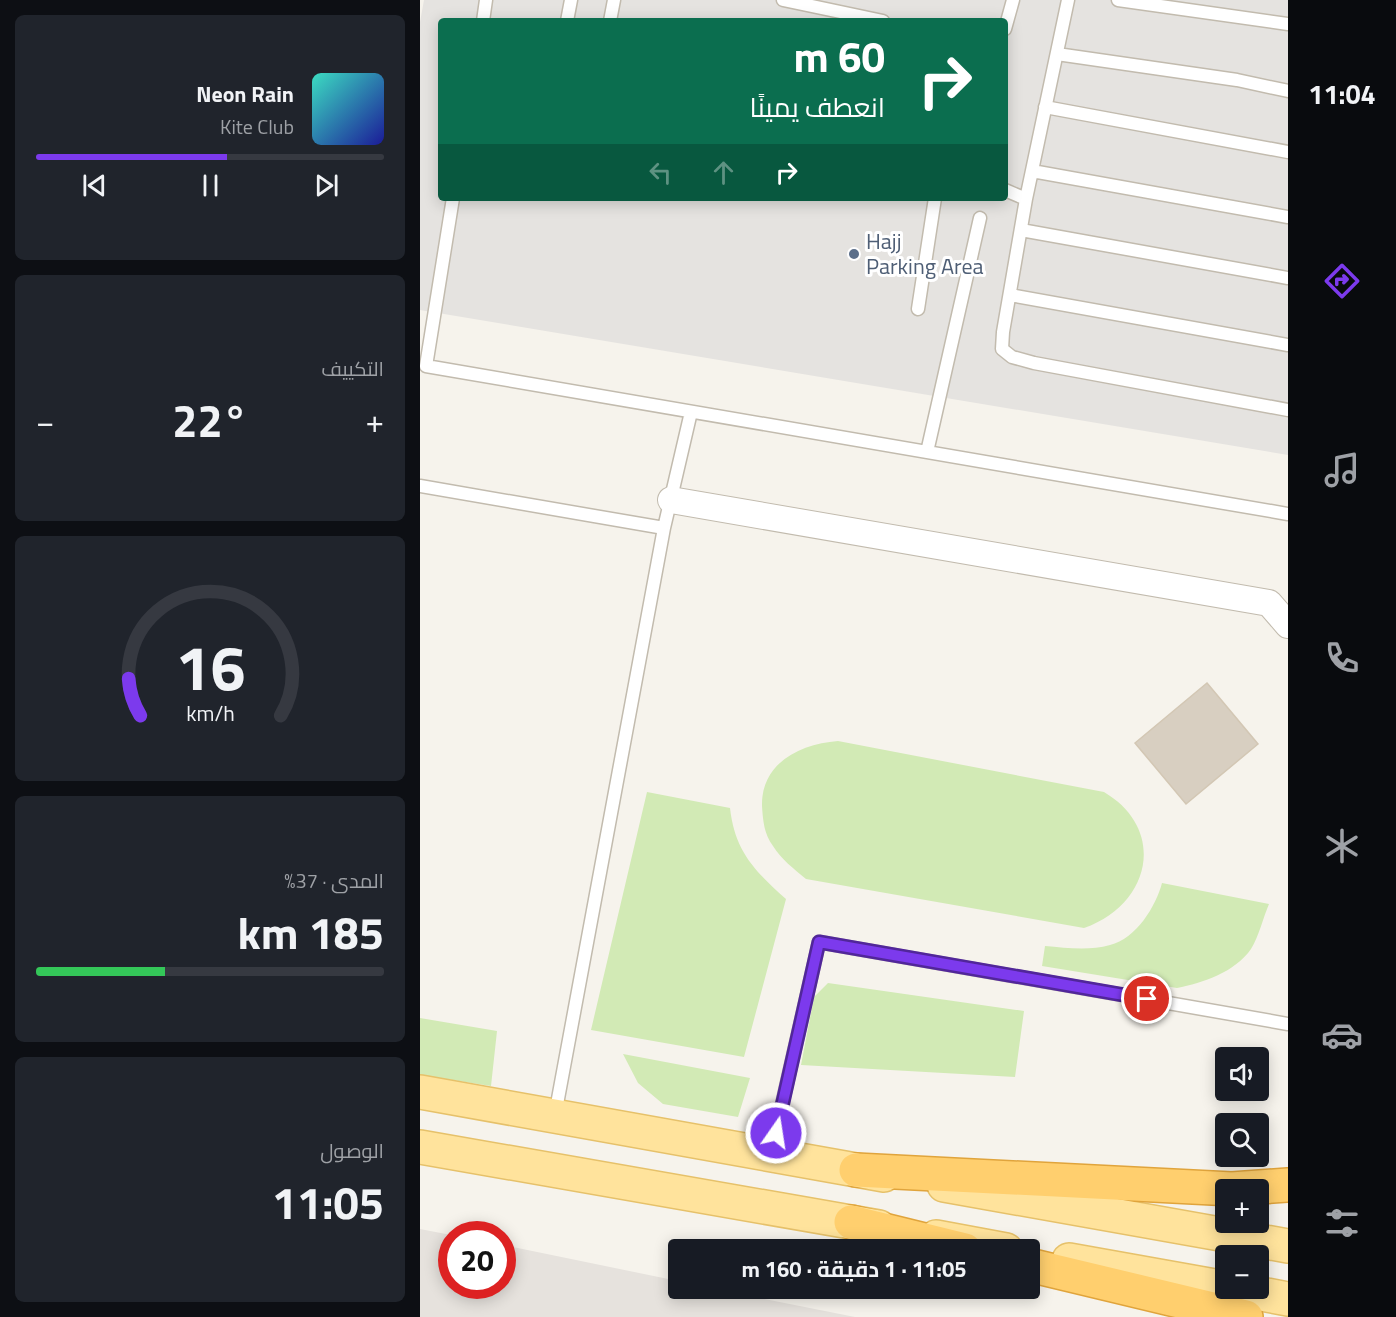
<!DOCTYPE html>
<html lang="ar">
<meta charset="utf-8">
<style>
:root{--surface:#171b24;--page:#20242c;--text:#f1f3f6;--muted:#9ea1a6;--line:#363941;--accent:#7c3aed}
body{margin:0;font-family:"Titillium Web",Cairo,sans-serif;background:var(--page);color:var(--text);direction:rtl;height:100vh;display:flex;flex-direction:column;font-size:22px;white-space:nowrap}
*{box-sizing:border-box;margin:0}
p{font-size:20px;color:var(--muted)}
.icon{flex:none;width:33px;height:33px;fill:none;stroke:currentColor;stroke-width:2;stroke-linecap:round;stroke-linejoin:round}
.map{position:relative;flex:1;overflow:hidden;direction:ltr}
.drawer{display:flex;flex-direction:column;gap:15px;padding:15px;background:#0d0f14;width:420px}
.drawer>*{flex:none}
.guide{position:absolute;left:18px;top:18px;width:570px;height:183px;border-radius:6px;box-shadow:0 3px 15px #0003;direction:rtl;background:#0b6e4f;color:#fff;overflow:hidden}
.fabs{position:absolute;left:795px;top:1047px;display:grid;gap:12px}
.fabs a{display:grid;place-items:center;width:54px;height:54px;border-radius:6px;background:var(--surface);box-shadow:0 3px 15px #0003;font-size:30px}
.speed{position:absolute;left:18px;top:1221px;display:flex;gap:12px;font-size:30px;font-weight:700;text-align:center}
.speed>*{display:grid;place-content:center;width:78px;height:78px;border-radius:50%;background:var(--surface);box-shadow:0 3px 15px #0003;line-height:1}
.speed .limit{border:9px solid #d22;background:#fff;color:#111}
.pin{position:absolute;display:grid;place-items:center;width:51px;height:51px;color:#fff;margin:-26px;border:3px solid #fff;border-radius:50%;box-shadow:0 2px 6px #0007}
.me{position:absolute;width:66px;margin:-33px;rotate:13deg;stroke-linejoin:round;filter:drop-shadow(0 0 4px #0008)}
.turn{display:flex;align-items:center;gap:21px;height:126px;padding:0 24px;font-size:27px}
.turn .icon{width:78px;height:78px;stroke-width:2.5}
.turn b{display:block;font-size:42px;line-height:51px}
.lanes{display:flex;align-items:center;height:57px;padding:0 24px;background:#0003;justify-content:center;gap:30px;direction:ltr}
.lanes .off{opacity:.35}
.big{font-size:45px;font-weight:700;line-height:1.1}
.drawer .widget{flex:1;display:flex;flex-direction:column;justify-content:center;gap:9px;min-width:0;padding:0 21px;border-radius:9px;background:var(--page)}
.drawer .dial{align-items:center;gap:0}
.dial svg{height:156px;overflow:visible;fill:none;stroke:var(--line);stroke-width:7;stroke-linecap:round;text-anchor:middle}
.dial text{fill:var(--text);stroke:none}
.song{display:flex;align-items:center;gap:18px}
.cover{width:72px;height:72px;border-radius:9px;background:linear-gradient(135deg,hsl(170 70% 55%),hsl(240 70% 35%))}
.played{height:6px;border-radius:3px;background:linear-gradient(90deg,var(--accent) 55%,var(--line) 55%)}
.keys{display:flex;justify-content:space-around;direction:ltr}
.heat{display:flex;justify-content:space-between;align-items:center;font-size:33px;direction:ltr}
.charge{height:9px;border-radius:4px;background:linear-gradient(90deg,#34c759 37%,var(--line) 0)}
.trip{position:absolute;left:248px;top:1239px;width:372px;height:60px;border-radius:6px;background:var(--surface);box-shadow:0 3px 15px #0003;font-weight:700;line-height:60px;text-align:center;direction:rtl}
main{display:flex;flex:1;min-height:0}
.dock{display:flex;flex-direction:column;width:108px;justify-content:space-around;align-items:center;background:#090b0e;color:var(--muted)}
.dock .icon{width:42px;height:42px}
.dock .on{color:var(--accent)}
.dock b{font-size:27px;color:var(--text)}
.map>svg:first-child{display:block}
</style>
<main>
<nav class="dock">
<b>11:04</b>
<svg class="icon on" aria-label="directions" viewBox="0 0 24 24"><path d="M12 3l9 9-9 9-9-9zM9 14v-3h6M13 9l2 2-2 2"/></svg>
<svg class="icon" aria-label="music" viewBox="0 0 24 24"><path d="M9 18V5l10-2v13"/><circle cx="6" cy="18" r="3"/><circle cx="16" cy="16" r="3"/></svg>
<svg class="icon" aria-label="phone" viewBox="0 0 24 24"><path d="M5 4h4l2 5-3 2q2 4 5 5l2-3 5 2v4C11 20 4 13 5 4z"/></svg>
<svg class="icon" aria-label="climate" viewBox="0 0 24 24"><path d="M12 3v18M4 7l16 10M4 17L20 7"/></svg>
<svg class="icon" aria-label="car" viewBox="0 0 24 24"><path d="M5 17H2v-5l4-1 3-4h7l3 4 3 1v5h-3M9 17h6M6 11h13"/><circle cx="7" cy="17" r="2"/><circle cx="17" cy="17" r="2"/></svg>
<svg class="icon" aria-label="filters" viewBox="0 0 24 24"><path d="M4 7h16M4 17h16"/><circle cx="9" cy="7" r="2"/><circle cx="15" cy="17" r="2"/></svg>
</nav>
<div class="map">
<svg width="868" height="1317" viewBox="0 0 868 1317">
<rect width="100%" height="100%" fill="#f6f3ec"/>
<path fill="#e6e2dd" d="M0 1229 31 1235 32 1286H82L83 1245 258 1281V1288L295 1289 435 1317H0Z"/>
<path fill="#d2eab5" d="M418 741 684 792C748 830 730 905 664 928L386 879C374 869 361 859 353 846 344 834 343 821 342 806 341 763 380 744 418 741Z
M227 792 310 808C315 852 335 871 366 899L324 1057 171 1030Z
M742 883 849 904C843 918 839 936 831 949 815 972 783 983 757 988L622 966 625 946C647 948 669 951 690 945 716 939 736 906 742 883Z
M408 983 604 1011 595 1077 381 1065 394 997Z
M0 1018 77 1031 71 1086 0 1075Z
M203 1054 330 1078 318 1117 243 1104 218 1083Z"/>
<path fill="#e5e3e0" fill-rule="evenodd" d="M4 0H868V455L0 310V22ZM21 21H585V198H21Z"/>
<path fill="#d8cfc1" stroke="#d3c7b4" stroke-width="1.5" d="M787 683 838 744 766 804 715 743Z"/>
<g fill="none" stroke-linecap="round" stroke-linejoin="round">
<g stroke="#c2bbae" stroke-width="15">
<path id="lane" d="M363 0 463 21
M648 0 606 199 583 332 582 349 592 357 614 363 868 410
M698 0 868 24
M63 21 66 0
M147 21 151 0
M190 21 194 0
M585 29 593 0
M637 54 817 80 868 91
M625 107 868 152
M612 171 868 217
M585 190 606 199
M33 198 6 366 868 514
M601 230 868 278
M590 295 868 345
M498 309 515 198
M507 452 560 218
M0 486 244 528
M135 1115 244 528 271 412
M351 1153 399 942 868 1024"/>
</g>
<g stroke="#c2bbae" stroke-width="28">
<path id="street" d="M251 500 849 603 868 625"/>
</g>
<g stroke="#e6c16a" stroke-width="36">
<path id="primary" d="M0 1092 464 1175
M0 1147 459 1227
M524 1185 868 1246
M516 1237 586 1250
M649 1260 806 1288
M809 1288 868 1299"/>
</g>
<g stroke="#e0a43c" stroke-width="36">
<path id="highway" d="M436 1170 812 1189 868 1185
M431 1222 545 1250
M609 1265 826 1317"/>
</g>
<use href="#lane" stroke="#fff" stroke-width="12"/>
<use href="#street" stroke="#fff" stroke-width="26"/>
<use href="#primary" stroke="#ffe39c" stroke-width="33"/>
<use href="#highway" stroke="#ffcf6e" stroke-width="33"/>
</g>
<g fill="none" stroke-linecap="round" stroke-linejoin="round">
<g stroke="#51269a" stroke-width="15">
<path id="route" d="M356 1133 399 942 727 999"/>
</g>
<use href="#route" stroke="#7c3aed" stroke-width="10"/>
</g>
<circle fill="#5c6f8a" stroke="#fff" stroke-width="2" cx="434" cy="254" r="6"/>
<g text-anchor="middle" stroke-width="6" stroke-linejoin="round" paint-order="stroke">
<g font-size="22" fill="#4e5e75" stroke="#fff" text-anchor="start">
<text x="446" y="249">Hajj<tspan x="446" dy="25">Parking Area</tspan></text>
</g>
</g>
</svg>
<div class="fabs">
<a><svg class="icon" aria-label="sound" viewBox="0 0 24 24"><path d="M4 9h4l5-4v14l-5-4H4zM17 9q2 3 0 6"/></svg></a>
<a><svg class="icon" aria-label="search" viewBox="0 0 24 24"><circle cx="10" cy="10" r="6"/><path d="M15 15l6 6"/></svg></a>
<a>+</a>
<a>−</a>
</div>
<div class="speed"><div class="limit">20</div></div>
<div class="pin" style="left:727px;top:999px;background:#d93025"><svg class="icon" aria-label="arrive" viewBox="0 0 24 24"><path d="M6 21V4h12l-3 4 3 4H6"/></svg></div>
<svg class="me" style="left:356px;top:1133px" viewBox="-20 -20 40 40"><circle r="17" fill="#7c3aed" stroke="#fff" stroke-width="3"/><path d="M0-11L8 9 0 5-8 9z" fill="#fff"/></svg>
<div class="trip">11:05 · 1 دقيقة · 160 m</div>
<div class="guide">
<div class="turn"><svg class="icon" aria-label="right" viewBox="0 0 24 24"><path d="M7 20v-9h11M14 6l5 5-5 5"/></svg><div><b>60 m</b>انعطف يمينًا</div></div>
<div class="lanes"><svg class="icon off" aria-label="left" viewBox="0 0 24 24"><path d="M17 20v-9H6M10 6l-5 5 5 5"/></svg><svg class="icon off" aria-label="ahead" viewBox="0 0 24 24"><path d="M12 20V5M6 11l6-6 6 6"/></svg><svg class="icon" aria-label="right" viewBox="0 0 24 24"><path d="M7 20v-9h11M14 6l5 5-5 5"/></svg></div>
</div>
</div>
<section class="drawer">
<div class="widget">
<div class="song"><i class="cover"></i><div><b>Neon Rain</b><p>Kite Club</p></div></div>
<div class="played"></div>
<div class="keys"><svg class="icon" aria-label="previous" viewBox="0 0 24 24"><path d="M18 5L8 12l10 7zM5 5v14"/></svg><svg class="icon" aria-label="pause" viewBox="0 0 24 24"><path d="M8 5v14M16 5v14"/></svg><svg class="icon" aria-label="next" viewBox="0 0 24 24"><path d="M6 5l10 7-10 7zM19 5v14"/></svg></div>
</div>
<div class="widget"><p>التكييف</p>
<div class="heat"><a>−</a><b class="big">22°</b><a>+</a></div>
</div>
<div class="widget dial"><svg viewBox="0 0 100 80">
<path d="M14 69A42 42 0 1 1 86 69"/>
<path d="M14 69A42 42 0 0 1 8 50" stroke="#7c3aed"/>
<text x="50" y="56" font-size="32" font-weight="700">16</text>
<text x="50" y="72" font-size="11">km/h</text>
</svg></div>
<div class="widget"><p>المدى · 37%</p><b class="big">185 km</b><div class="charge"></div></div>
<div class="widget"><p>الوصول</p><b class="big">11:05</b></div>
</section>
</main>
